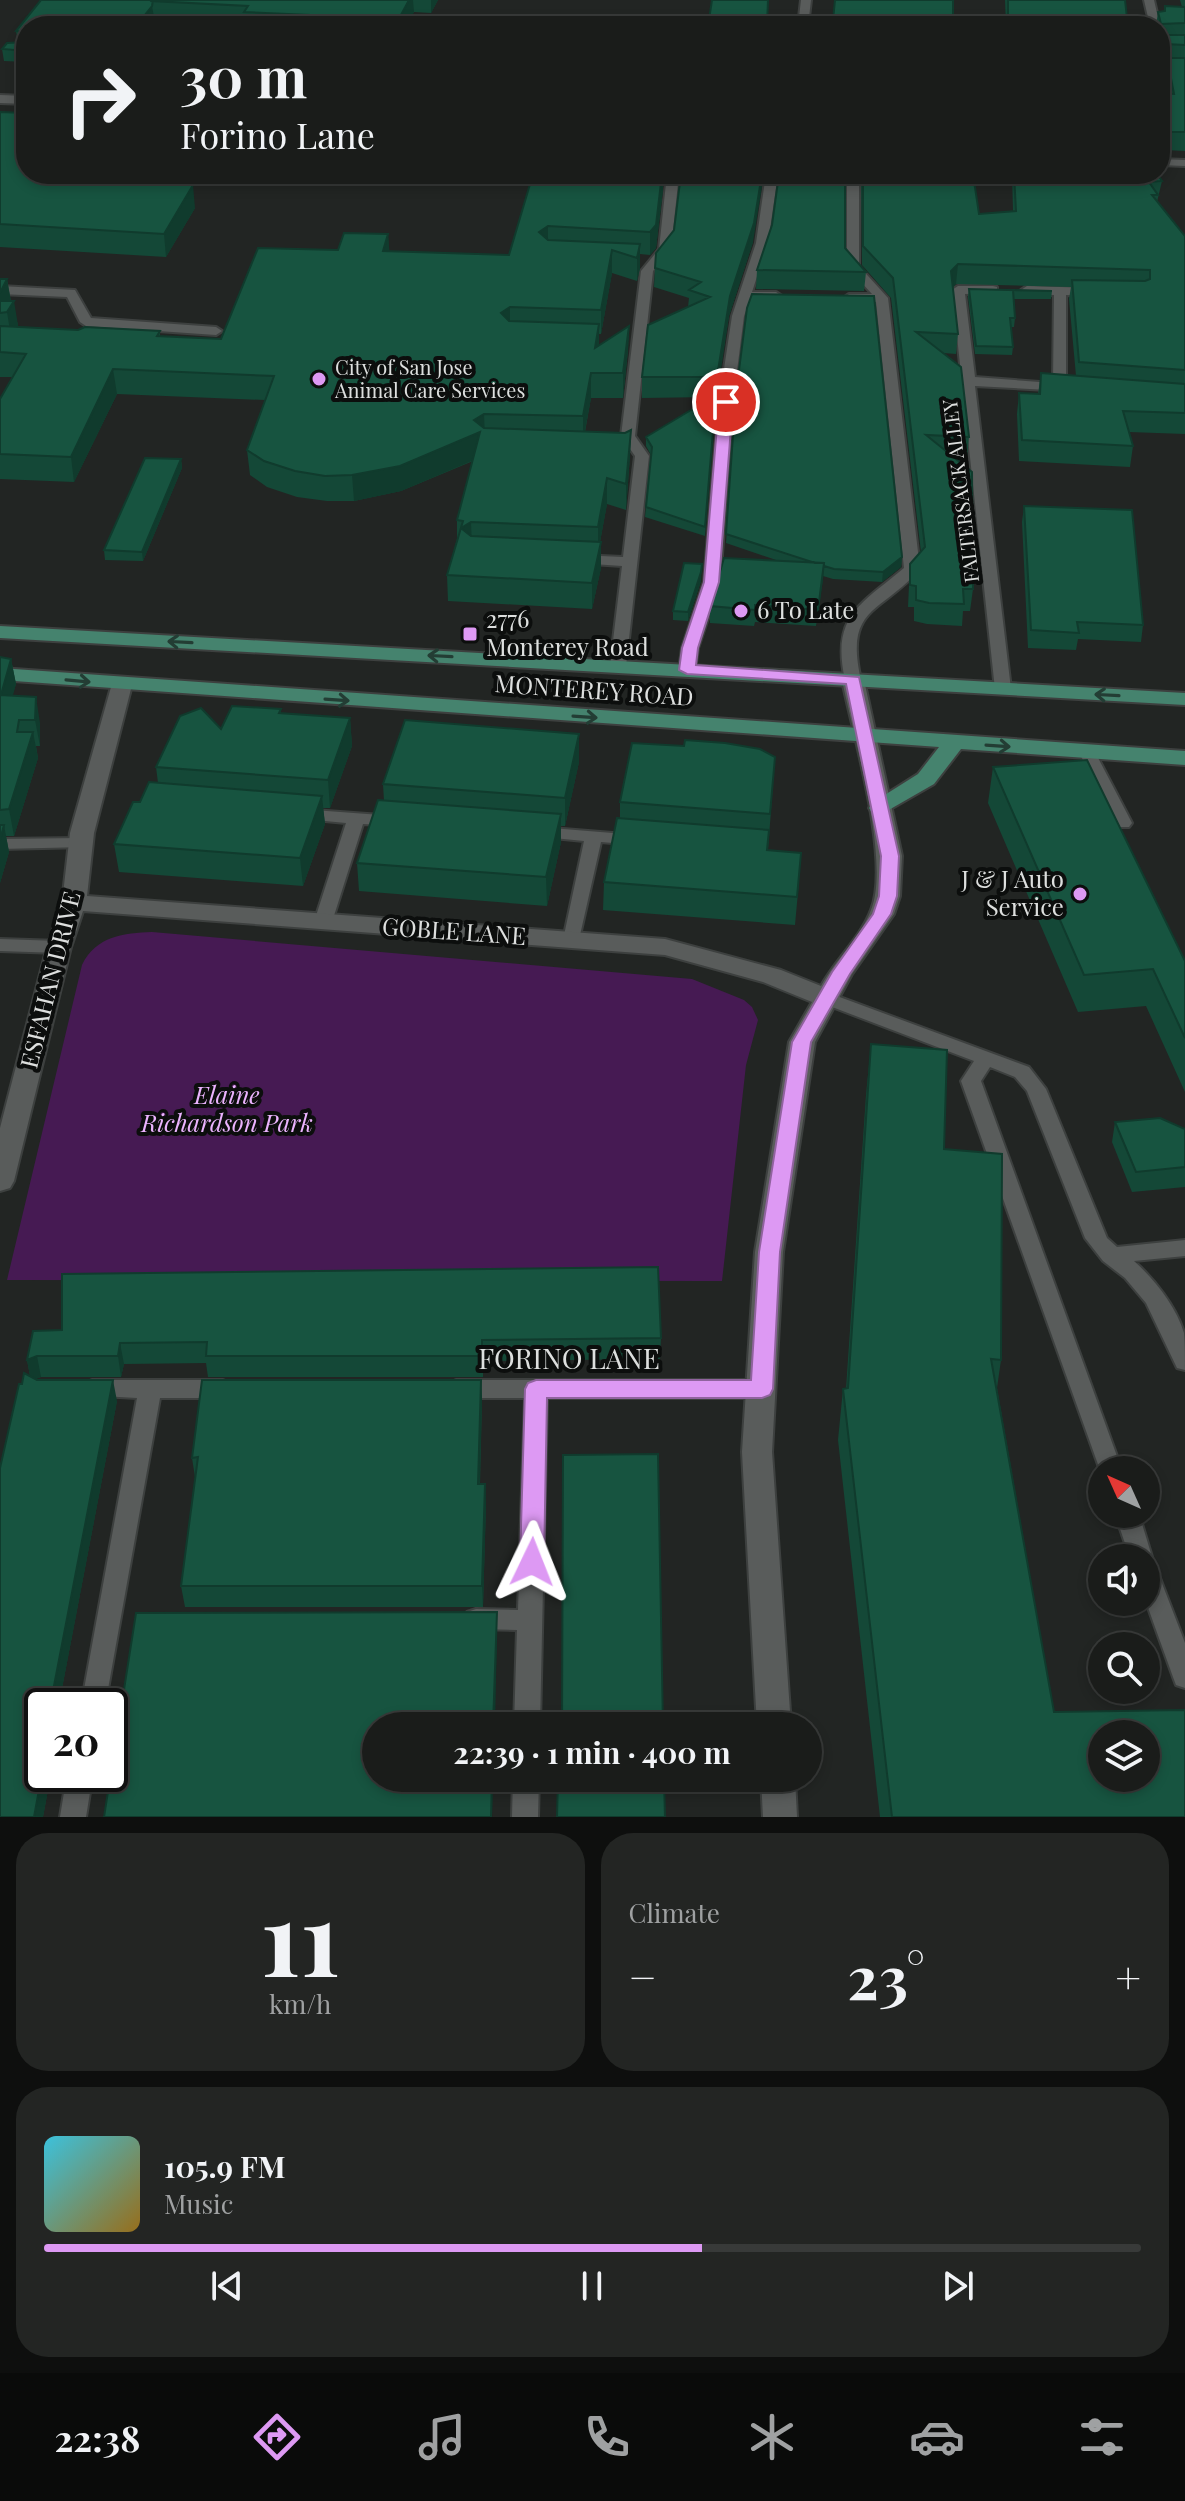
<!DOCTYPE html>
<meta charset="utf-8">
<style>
:root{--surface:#1a1c1a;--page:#232523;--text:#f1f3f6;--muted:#9fa1a2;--line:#383a39;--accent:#dd99f3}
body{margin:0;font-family:"Playfair Display",serif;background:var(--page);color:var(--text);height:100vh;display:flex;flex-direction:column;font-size:30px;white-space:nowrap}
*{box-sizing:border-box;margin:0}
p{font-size:26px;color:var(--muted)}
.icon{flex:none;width:44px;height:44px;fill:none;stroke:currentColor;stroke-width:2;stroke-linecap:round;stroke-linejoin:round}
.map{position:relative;height:1817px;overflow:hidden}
.sheet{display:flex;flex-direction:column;gap:16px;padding:16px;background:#0e0f0e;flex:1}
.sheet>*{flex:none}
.top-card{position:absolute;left:16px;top:16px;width:1154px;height:168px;border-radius:32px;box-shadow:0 4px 12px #0003,0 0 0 2px var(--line);background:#1a1c1a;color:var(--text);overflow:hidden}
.needle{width:52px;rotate:315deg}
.buttons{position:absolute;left:1088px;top:1456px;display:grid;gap:16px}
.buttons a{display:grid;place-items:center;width:72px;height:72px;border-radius:50%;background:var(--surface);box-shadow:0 4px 12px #0003,0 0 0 2px var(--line);font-size:40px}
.speed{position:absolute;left:24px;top:1688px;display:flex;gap:16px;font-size:40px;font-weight:700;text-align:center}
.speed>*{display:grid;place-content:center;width:104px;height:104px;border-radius:50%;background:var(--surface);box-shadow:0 4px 12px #0003,0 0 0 2px var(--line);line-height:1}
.speed .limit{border:4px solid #111;border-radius:12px;background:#fff;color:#111}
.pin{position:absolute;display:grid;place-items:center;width:68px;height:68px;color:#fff;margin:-34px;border:4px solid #fff;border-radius:50%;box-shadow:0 2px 8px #0007}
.me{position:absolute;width:88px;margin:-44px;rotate:2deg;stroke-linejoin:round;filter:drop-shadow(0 0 6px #0008)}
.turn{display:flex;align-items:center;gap:28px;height:168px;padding:0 32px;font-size:36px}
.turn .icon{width:104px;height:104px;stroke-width:2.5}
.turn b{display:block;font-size:56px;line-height:68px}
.big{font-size:60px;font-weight:700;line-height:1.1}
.sheet .widget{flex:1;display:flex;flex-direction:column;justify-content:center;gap:12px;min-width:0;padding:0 28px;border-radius:32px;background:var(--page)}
.sheet .dial{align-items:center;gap:0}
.dial b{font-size:104px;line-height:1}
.song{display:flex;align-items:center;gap:24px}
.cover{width:96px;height:96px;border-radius:12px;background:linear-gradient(135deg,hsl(190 70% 55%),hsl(40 70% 35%))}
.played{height:8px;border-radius:4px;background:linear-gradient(90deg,var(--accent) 60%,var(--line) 60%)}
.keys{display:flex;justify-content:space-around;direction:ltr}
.heat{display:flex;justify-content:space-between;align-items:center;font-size:44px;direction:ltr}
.sheet .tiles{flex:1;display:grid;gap:16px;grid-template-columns:1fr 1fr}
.widget:last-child{grid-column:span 2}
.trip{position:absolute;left:362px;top:1712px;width:460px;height:80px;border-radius:40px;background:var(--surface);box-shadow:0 4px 12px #0003,0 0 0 2px var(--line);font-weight:700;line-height:80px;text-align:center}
.tabs{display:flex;height:128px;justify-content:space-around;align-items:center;background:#0a0b0a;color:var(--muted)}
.tabs .icon{width:56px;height:56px}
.tabs .current{color:var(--accent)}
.tabs b{font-size:36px;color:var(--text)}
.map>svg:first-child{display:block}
</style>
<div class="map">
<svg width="1185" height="1817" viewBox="0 0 1185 1817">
<rect width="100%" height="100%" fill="#222523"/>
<path fill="#461a53" d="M152 932 692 979 744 1000 752 1007 758 1020 746 1065 722 1281 7 1280 82 965C96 936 124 933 152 932Z"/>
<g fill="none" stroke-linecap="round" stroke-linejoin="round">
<g stroke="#3d403f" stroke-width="4">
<path id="service" d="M801 0H811L808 26H798Z
M1144 0H1154L1160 26H1150Z
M1160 43H1185V49H1160Z
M1160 159 1185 160V166L1160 165Z
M667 174H679L671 249 653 271 635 436 649 456 626 666 618 671 610 666 622 566 578 563 571 559 578 555 623 557 635 456 621 436 641 271 659 249Z
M766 174H778L768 243 752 292H776L782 296 776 300H750L744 316 733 402 720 582 698 648 695 670 687 675 679 670 682 648 704 582 719 402 732 316 756 243Z
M847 174H859V266L888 298 920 569C881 614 844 606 861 680L853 685 845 680C831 616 860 605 904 568L876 302H849L843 298 849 294H872L847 267Z
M0 286 75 290 91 318 216 327 222 331 216 335 86 326 80 322 67 297 0 294Z
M993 286 997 287V293L965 294 975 377 1053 383 1054 295 1027 294 1021 290 1027 286 1093 288 1099 292 1093 296 1066 295V391L975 386 1011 689 1003 694 995 689 952 290 958 286Z
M1087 747 1095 752 1132 823 1129 827H1117L1114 823 1079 752Z
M300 809 394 816 403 821 394 826 363 824 332 922 323 928 314 922 346 823 294 818 291 814Z
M539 827 637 835 646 840 637 845 601 842 578 944 572 946 563 940 584 841 533 836 530 832Z
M80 838 89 843 86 847 0 849V839Z
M0 939 59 941 68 947 59 953 0 951Z
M826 992 1029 1067 1046 1089 1107 1238 1117 1247 1185 1240V1256L1134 1261C1154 1279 1176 1306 1184 1333 1185 1344 1185 1359 1185 1370L1177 1368 1146 1303 1125 1278 1103 1261 1085 1238 1027 1091 1015 1077 990 1067 981 1081 1122 1470H1102V1475L1100 1470 961 1081 974 1061 819 1002 817 998 819 994Z
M92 1380H223L231 1383 234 1389 231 1395 223 1398H160L105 1706H81L137 1398 84 1395 81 1389 84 1383Z
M456 1380H762L770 1383 773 1389 770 1395 762 1398H547L540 1726H514L517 1630 476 1629 467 1626 464 1619 467 1612 476 1609 518 1610 525 1398H456L448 1395 445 1389 448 1383Z
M1115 1514H1139L1153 1560 1185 1643V1688L1176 1685 1173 1677 1146 1602V1558H1130Z
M67 1774H93L86 1817H60Z
M513 1778H539L538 1817H512Z"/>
</g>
<g stroke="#3d403f" stroke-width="4">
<path id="minor" d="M1160 64 1185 65V73L1160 72Z
M0 95 26 96V104L0 103Z
M853 674 864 680 902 856 900 896 894 914 852 974 815 1042 783 1252 772 1452 791 1726H757L742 1452 755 1252 789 1042 812 1002 763 982 665 955 83 911 71 947 14 1181 10 1188 0 1191V1128L47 947 62 903 70 833 113 680 121 679 132 685 94 833 87 896 665 939 781 970 821 986C835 960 861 937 871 910 891 862 853 734 842 680Z
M761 1778H795L797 1817H763Z"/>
</g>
<g stroke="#3d403f" stroke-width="4">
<path id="primary" d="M0 626 1185 693V705L0 638Z
M0 668 1185 751V765L961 749 934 784 880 815 872 813 869 808 872 803 918 774 939 747 0 680Z"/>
</g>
<use href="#service" fill="#595c5b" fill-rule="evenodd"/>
<use href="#minor" fill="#595c5b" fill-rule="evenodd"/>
<use href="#primary" fill="#45836e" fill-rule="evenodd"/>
</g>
<path fill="#144837" d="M41 0H438L431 13 414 12 406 26H245V25L154 20V17L26 26V62L4 61 2 49 18 43 16 31Z
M835 0 953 26H833Z
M1005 0H1125L1127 18 1126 26H1006Z
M1180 0H1185V151L1165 150 1164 156H1160V93L1168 94 1165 75 1167 61H1162L1160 52 1162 41H1160V26H1156L1158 12 1182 7Z
M0 112 89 176V180L195 208 166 257 0 247Z
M533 174H663V189L656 248 650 255 640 254V268L637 281 612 273 601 334H599V345L629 326 628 350 623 398H591L585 432 625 433 631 430 630 455 626 510 607 504 600 542H601V568L592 609 448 601 447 575 457 539V520L473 461 401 491 354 501H327L297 497 267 487 250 475 247 450 265 400 117 394 74 482 0 479V399L12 377H0V279H7L11 301 18 325 17 327 78 330 160 331V336L221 339 338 250 388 234 389 252 509 255Z
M861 174H973L979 214 1013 211 1012 174H1157L1162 181 1157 202 1185 236V434L1129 432 1133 446 1130 467 1019 461 1017 414 1019 393 1038 394 1041 373 1076 376 1069 299 1071 287 956 284 953 287 958 334 956 354 943 353 969 437 967 458 953 457 973 589 970 611H963L962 626 927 624 914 621V607H908L910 564 921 552 891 298 862 265Z
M772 225 845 248 866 272 864 291 756 289 757 270Z
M674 230 753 242 729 316 716 397 705 536 645 517 651 455 646 446V437L712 397 642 398V377L688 307 689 298 654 287 655 268Z
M969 289 1052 291 1051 299H1014L1015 318 1014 327H1011L1013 347 1012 355 975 354 968 297Z
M736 393 902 557 901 567 882 582 833 579 823 576 816 626 755 622 754 626 710 623V606L779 561 726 543Z
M181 459 182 468 143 561 105 560 104 550Z
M1024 506 1143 625 1141 642 1078 639 1076 650 1028 648 1022 522Z
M701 581 688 621 673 620V611Z
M0 657 11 659 16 684 12 696 40 723V746H36L38 758 14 836H6L9 852 0 883Z
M281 709V713L350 718 352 746 330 808H323L325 824 303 886 119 872 114 844 140 802 158 783 156 767 221 729Z
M579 734V762L565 826H561V842L547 906 359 891 357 863 384 801 383 784Z
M993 767 1185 961V1092L1146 1006 1078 1012 988 803Z
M773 784 768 850 799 881 795 925 603 910 604 882 620 818V802Z
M871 1044 944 1149 1001 1360 997 1388 1054 1712 1185 1817H880L838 1440 843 1389H846L866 1095Z
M1115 1122 1185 1129V1187L1132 1192 1112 1142Z
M33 1331 661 1338 660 1359 483 1361V1377H208L206 1363 124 1364 121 1377H41L35 1379 117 1401 60 1699 51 1774 43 1817H0L22 1384 30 1376 27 1360Z
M481 1380 482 1401 480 1484 486 1504 483 1607H185L181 1586 195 1477 192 1458Z"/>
<path fill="#103b2d" d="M409 0H413L414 12 406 26H395Z
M431 0H438L431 13Z
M152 6 154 17 147 26H136Z
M75 174H90L89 176 91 191Z
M662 174 663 189 656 248 650 255V232Z
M762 174H764L753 242 729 316 717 397V377L730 296Z
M193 185 195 208 166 257 164 234Z
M548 226V249L539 232Z
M388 234 390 258 383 251Z
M640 244V268L637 281V258Z
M612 250V273L601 334V310Z
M958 264 956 284 949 290 951 271Z
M7 279 11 303 0 313V293Z
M14 301 18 325 11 337 7 312Z
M510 307V331L501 313Z
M599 324V348H595Z
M629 326 628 350 623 398V373Z
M113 369 117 394 74 482 71 457Z
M591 373V398L583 441V416Z
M484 414 485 439 481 457 401 491 354 501 352 475 474 420Z
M631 430 630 455 626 510V484Z
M181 459 182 468 143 561 142 552Z
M607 478V504L598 553V527Z
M471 522 472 548 461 528Z
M601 542V568L592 609V583Z
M902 557 901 567 882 582 883 572Z
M824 563 823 580 816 626 818 610Z
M702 564 701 581 688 621V612Z
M11 659 16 684 6 721 1 695Z
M36 697 40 723V746L35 720Z
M350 718 352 746 330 808 328 780Z
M33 732 38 758 14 836 9 809Z
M579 734V762L565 826V798Z
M322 796 325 824 303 886 300 858Z
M561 814V842L547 906 546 877Z
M4 825 9 852 0 883V840Z
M120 1343 124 1364 121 1377 118 1356Z
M37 1356 41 1377 31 1381 27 1360Z
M113 1380 117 1401 60 1699 62 1706H56L53 1691Z
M481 1380 482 1401 479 1504 478 1484Z
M485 1484 486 1504 483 1607 482 1586Z
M497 1612V1633L495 1726H493Z
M42 1774H51L43 1817H34Z
M492 1778H493L492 1817H491Z"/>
<path fill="#175440" stroke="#103b2d" stroke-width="2" fill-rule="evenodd" d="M41 0H153L152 6 136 26H26V32L16 31Z
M153 0H409L395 26H302L309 15 244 12 248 6 152 1Z
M712 0H768L767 26H708Z
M835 0H953V26H892L897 23 833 20Z
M1008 0H1125L1127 18 1076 16 1077 26H1019L1008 22Z
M1165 6 1185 7V23L1161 24 1158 12 1165 11Z
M1163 35H1185V45L1165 44Z
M26 42V51L2 49 7 43Z
M1167 58H1185V132H1166L1167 138H1160V93L1174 94Z
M0 112 26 113V174H84L81 179 193 185 164 234 0 224Z
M533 174H646V178L651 174H662L656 225 650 232 548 226 539 232 548 240 640 244 637 258 612 250 601 310 510 307 501 313 509 321 599 324 595 348 629 326 623 373H591L583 416 484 414 474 420 484 428 625 433 631 430 626 484 607 478 598 527 471 522 461 528 471 536 601 542 592 583 447 575 463 521 457 520 480 432 400 466 352 475 325 476 295 471 264 461 247 450 274 376 113 369 71 457 0 454V399L26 354 0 352V326L78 330 85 327 160 331 157 336 221 339 258 248 338 250 344 233 388 234 383 251 509 255Z
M681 174H762L754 223 730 296 717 377H642L648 325 710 297 689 290 701 282 655 268 656 253 674 230Z
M779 174H845V248L866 272 757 270 772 225Z
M863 174H973L979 214 1016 211 1014 174H1157L1162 181 1149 182 1158 195H1152L1185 236V370L1079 362 1072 280 1145 281 1150 279V270L958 264 951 271 958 334 916 332 961 367 969 437 926 435 972 472 973 589H963L964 604 929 603 916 600V586L910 585V564L925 547 893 278 863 246Z
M0 279H7L0 293Z
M969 289 1052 291 1013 290 1015 318H1010L1013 347 976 346Z
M752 294 874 296 902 557 883 572 834 569 824 566V563H815L726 534 736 393 747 308Z
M0 301H14L7 312 0 313Z
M1041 373 1185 384V413L1123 411 1133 446 1022 440 1019 393 1040 394Z
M716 395 705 527 646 507 652 447 646 437Z
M145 458 181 459 142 552 104 550Z
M1024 506 1132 510 1143 625 1077 622 1079 633 1031 630Z
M724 558 824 563 818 610 755 605V610L710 606Z
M684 563 702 564 701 572 688 612 673 611Z
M0 657 11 659 1 695 36 697 35 720H19L17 732H33L9 809 0 810Z
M232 706 281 709 279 713 350 718 328 780 156 767 180 716 201 708 221 729Z
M405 720 579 734 565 798 383 784Z
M685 740 725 743 760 749 775 757 770 814 620 802 632 743 684 746Z
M1087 760 1185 961V1038L1153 969 1084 975 993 767Z
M149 782 322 796 300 858 114 844 133 802H140Z
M378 800 561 814 546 877 357 863Z
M617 818 769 830 767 850 801 853 797 897 604 882Z
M0 825H4L0 840Z
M871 1044 947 1050 944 1149 1002 1154 1001 1360 991 1359 1054 1712 1185 1710V1817H892L843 1389 848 1388ZM1102 1734H1146V1778H1102Z
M1160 1118 1185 1129V1167L1136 1172 1115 1122Z
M658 1267 661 1338 482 1340V1356H206L207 1342 120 1343 118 1356H37L27 1360 33 1331 62 1330V1274Z
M24 1373 37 1380H113L53 1691H58L56 1706H42V1774L34 1817H0V1468L19 1384H22Z
M202 1380H481L478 1484H485L482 1586H181L198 1457 192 1458Z
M658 1454 663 1726H562L563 1455Z
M497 1612 493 1726H376V1778H492L491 1817H104L136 1613Z
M558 1778H664L665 1817H557Z"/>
<defs><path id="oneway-shaft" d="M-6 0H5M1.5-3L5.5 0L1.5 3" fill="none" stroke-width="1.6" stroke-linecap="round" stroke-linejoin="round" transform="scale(2)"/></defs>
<g stroke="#233d34">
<use href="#oneway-shaft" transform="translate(180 642) rotate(-177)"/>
<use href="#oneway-shaft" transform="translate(440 656) rotate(-177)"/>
<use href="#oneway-shaft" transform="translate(78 681) rotate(5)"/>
<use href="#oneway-shaft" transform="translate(1107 695) rotate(-177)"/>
<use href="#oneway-shaft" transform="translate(337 700) rotate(4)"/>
<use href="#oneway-shaft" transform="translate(585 717) rotate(4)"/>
<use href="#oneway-shaft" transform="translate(998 746) rotate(4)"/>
</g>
<path fill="#dd99f3" stroke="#90639e" stroke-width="2" d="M726 398 733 402 719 582 698 648 696 665 859 677 899 856 897 896 891 914 850 974 811 1042 780 1252 773 1389 770 1395 762 1398H547L544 1562 540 1569 532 1572 523 1569 520 1562 525 1389 528 1383 536 1380H751L759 1252 792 1042 832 972 873 914 879 896 881 856 846 684 687 674 679 670 682 648 704 582 719 402Z"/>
<g fill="#dd99f3" stroke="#0c0e0d" stroke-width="3">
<circle cx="319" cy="379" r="8"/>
<circle cx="741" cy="611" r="8"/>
<rect x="462" y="626" width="16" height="16" rx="4"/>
<circle cx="1080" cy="894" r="8"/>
</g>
<g text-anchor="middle" stroke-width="8" stroke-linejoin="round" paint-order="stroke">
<g font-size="20" fill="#dddfde" stroke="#0c0e0d" text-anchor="start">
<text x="335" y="375">City of San Jose<tspan x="335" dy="23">Animal Care Services</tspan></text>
</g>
<g font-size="20" fill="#dddfde" stroke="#0c0e0d">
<text transform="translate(961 491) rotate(-97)" y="7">FALTERSACK ALLEY</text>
</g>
<g font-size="24" fill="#dddfde" stroke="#0c0e0d" text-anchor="start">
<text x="757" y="619">6 To Late</text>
<text x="486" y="628">2776<tspan x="486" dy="28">Monterey Road</tspan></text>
<text x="1064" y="888" text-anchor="end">J &amp; J Auto<tspan x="1064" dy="28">Service</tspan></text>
</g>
<g font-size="24" fill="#dddfde" stroke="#0c0e0d">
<text transform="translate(594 691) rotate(4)" y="8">MONTEREY ROAD</text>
<text transform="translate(454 932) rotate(4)" y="8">GOBLE LANE</text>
<text transform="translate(51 980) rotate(-76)" y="8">ESFAHAN DRIVE</text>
</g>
<g font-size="24" font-style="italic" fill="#ebb3fe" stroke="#0c0e0d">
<text x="227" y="1104">Elaine<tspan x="227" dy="28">Richardson Park</tspan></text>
</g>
<g font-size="28" fill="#dddfde" stroke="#0c0e0d">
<text x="569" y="1369">FORINO LANE</text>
</g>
</g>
</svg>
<div class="buttons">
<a><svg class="needle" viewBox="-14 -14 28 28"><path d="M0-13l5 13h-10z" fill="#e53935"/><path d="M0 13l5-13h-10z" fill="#9fa1a2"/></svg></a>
<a><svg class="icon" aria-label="sound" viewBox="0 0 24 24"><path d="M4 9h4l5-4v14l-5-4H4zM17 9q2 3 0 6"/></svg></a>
<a><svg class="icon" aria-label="search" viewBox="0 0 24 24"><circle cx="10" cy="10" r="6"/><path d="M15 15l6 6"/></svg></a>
<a><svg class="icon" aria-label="layers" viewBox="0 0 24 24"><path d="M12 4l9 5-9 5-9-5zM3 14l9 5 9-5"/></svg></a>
</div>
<div class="speed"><div class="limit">20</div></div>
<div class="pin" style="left:726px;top:402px;background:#d93025"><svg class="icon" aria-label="arrive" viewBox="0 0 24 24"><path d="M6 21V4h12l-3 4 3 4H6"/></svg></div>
<svg class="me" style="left:532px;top:1562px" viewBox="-20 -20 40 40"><path d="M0-17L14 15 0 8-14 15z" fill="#dd99f3" stroke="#fff" stroke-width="4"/></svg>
<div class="trip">22:39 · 1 min · 400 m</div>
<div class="top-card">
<div class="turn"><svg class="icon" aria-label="right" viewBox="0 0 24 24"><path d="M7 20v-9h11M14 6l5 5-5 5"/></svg><div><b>30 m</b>Forino Lane</div></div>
</div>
</div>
<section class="sheet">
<div class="tiles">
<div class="widget dial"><b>11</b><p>km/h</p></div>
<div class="widget"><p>Climate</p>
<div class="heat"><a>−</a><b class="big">23°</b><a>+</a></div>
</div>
<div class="widget">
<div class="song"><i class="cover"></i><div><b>105.9 FM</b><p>Music</p></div></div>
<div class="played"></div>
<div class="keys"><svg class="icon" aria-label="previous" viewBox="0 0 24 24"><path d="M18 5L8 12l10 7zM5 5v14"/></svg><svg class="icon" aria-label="pause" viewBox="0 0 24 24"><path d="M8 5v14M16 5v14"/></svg><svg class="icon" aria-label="next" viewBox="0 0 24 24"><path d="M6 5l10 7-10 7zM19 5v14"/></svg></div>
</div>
</div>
</section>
<nav class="tabs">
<b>22:38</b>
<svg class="icon current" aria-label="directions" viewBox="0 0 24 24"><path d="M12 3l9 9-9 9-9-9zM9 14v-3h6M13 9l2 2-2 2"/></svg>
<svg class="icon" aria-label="music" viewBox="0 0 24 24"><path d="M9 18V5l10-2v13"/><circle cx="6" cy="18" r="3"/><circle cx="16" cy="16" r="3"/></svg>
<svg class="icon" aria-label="phone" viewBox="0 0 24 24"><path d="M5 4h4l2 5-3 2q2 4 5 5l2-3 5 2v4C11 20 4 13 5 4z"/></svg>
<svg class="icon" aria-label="climate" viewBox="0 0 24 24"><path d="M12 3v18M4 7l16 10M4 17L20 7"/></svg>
<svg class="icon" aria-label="car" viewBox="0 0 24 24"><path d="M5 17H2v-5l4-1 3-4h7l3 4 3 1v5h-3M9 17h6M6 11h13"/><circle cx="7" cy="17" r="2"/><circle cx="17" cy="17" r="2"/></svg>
<svg class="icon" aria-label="filters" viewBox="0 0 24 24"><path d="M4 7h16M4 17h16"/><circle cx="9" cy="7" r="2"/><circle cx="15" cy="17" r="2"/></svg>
</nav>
